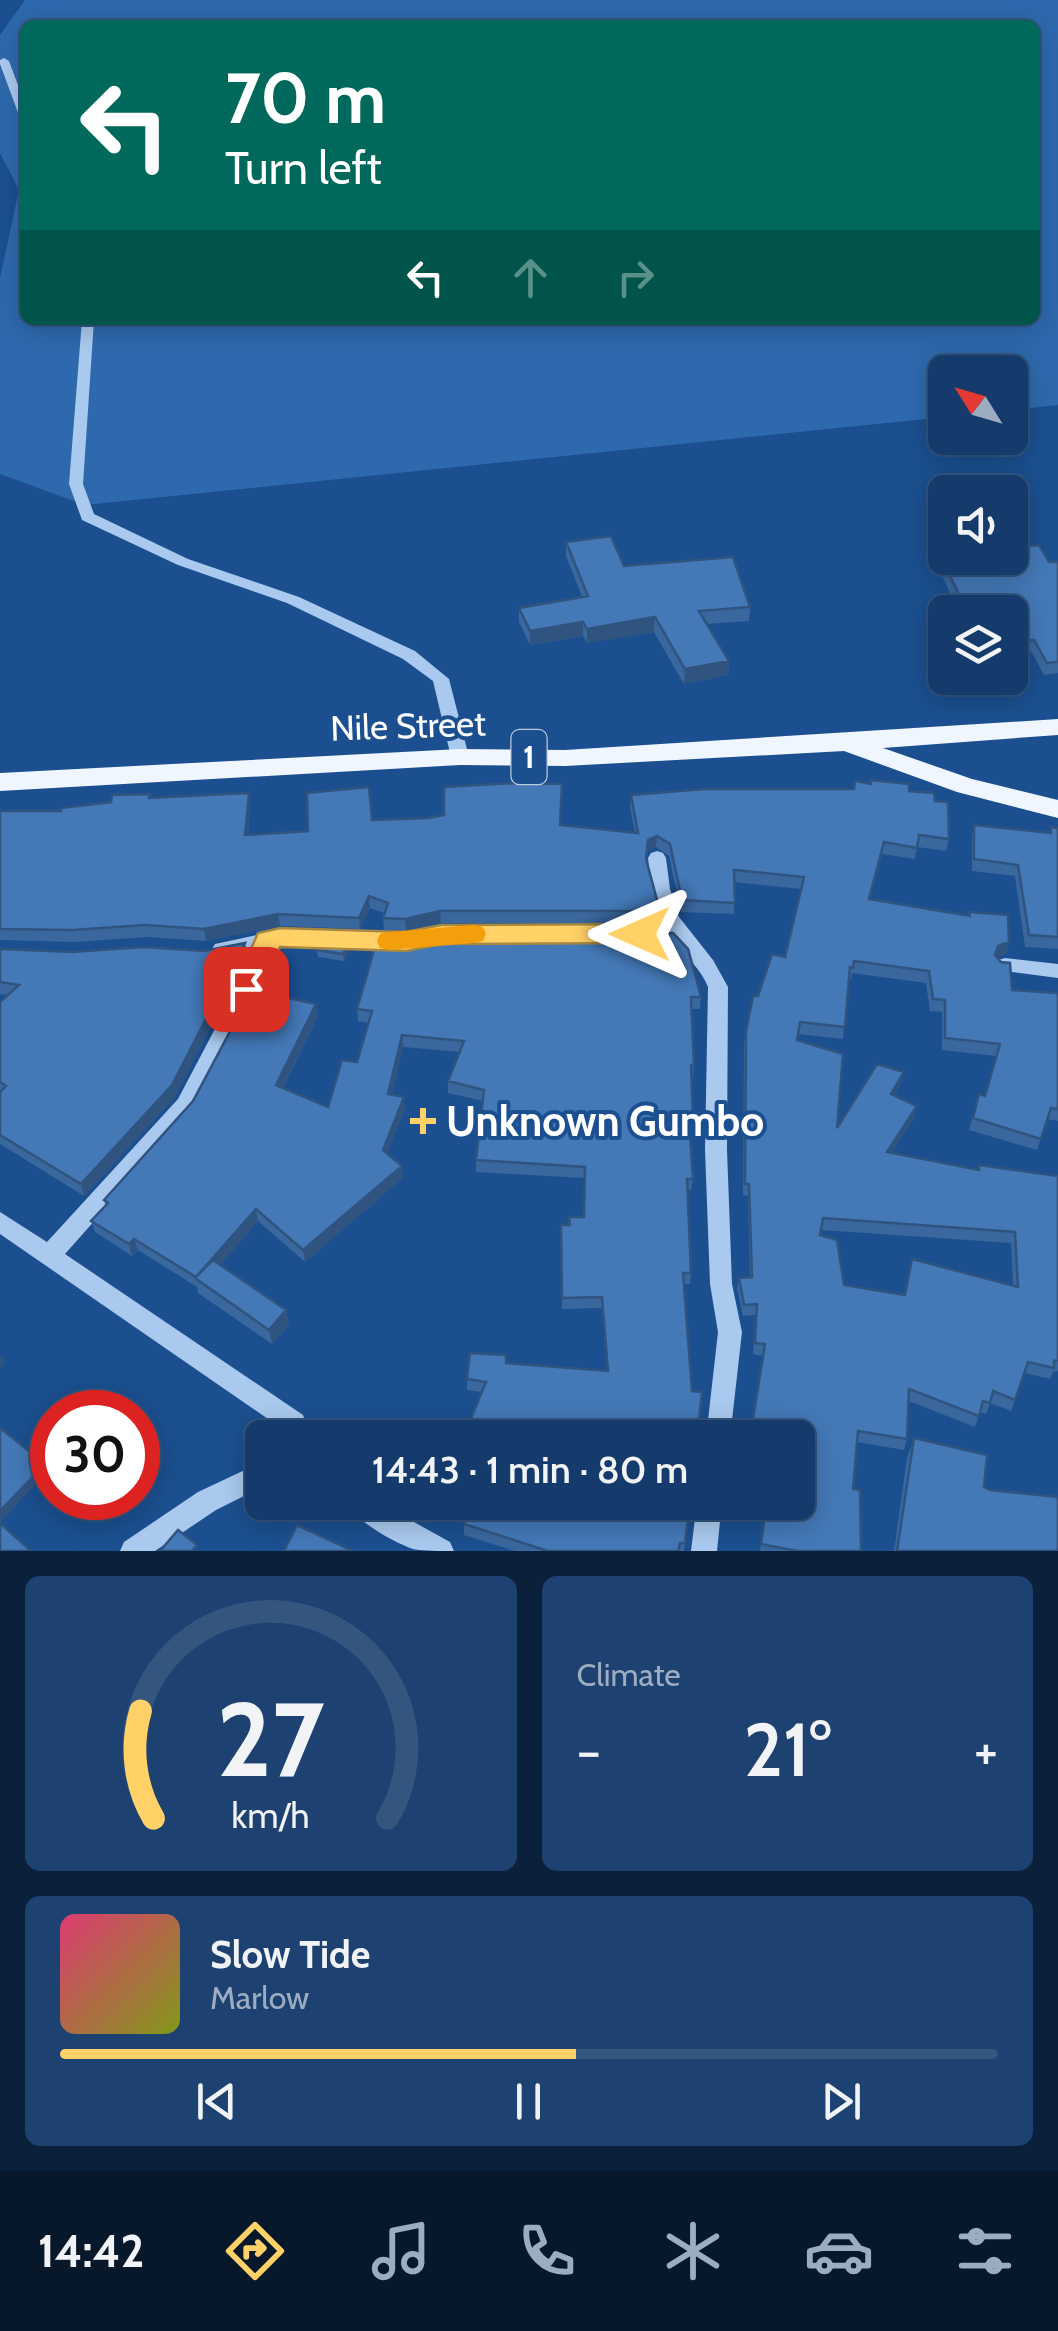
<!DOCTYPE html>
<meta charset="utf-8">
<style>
:root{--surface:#143b6b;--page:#1d4271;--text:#f1f3f6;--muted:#9dadc1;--line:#33557e;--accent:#ffd166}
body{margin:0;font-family:Cabin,sans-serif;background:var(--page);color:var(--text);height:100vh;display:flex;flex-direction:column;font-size:38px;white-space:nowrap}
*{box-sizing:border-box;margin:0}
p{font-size:32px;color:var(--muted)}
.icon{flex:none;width:55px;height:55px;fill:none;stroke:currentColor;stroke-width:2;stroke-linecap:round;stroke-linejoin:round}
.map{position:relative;height:1551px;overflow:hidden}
.sheet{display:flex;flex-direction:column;gap:25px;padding:25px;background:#0b203b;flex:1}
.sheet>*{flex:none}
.banner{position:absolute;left:20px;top:20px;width:1020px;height:305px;border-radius:15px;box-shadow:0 5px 25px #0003,0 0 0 2px var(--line);background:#00695c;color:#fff;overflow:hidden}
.needle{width:65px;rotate:307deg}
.controls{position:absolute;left:928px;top:355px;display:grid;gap:20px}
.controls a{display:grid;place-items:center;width:100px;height:100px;border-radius:15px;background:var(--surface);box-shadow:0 5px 25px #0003,0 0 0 2px var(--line);font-size:50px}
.speed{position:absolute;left:30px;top:1390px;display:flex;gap:20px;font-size:50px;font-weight:700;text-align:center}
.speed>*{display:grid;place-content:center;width:130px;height:130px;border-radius:50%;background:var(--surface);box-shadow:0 5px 25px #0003,0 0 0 2px var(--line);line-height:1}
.speed .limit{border:15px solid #d22;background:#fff;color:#111}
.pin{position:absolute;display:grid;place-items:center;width:85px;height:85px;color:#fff;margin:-42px;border-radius:20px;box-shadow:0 5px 15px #0006}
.me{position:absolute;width:110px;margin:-55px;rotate:270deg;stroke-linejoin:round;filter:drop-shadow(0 0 8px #0008)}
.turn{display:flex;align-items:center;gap:35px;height:210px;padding:0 40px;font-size:45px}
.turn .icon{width:130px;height:130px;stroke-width:2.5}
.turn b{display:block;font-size:70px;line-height:85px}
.lanes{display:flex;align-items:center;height:95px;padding:0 40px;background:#0003;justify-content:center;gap:50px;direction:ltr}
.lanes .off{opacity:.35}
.big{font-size:75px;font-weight:600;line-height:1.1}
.sheet .widget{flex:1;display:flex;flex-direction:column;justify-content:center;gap:15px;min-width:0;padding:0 35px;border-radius:15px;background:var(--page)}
.sheet .dial{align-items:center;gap:0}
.dial svg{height:260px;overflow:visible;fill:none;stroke:var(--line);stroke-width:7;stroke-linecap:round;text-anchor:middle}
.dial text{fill:var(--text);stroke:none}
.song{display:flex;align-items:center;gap:30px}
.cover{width:120px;height:120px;border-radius:15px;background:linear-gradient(135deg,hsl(340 70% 55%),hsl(70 70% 35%))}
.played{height:10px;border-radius:5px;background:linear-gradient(90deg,var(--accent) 55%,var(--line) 55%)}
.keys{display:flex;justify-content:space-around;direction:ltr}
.heat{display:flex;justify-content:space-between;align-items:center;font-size:55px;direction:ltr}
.sheet .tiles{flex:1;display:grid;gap:25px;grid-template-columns:1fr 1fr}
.widget:last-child{grid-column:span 2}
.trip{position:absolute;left:245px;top:1420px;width:570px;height:100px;border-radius:15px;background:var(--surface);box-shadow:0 5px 25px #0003,0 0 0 2px var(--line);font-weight:600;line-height:100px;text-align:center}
.tabs{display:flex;height:160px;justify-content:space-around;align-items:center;background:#08182b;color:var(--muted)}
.tabs .icon{width:70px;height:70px}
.tabs .current{color:var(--accent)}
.tabs b{font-size:45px;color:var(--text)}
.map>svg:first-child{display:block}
</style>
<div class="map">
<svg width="1058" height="1551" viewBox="0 0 1058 1551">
<rect width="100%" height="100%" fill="#1b4f8f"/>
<path fill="#2e69ad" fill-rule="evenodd" d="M25 0H1058V405L1010 410V372H945V417L85 505 0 474V278L19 190 0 153V35ZM25 25H1035V320H25Z"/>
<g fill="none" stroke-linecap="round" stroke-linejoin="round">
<path fill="#a9c9ee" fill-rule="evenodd" d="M4 58 9 61 25 104V121L20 118 0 64V60Z
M82 320H94L83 484 94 514 188 559 299 597 415 651 449 679 469 757 466 761H454L451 757 433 681 403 659 287 603 178 565 82 520 69 484Z
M657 851 663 853 666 858 670 889 679 917 713 960 728 987 727 1150 732 1284 742 1332 730 1438H706L718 1332 710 1284 705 1150 708 987C701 969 686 957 675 942 656 917 651 888 648 858L651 853Z
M280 930 400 934 407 936 410 941 407 946 400 948 274 945 256 989 192 1111 65 1254 303 1415 311 1438H287L284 1430 0 1234V1212L47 1242 178 1099 236 989 253 950 222 956 215 954 212 949 215 944Z
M1005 958 1058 964V978L998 970 995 965 998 960Z
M262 1462V1487L216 1510 155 1551H120L124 1542 198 1492Z
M347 1502H378L450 1542 454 1551C441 1551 424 1551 413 1549 393 1542 355 1521 347 1502Z
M697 1502H722L717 1551H691Z"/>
<path fill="#f0f6ff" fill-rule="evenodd" d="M1058 719V735L883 748 972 779 1058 800V818L957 792 844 751 565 766 460 765 0 791V773L460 749 565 750Z"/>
</g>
<path fill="#3a679d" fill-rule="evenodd" d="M566 542 624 566 750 607 749 621 707 624 729 661 728 675 684 684 654 632 587 643 583 636 530 645 519 622V608L582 597 566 556Z
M1020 547 1049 562H1058V673L1044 675 1031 651 1010 653V612H959L934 559 937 548Z
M909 791 935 801 949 839 946 851 917 847 915 859 882 854 870 899 968 916 969 912 1009 942 1006 954 997 957 1012 990 1058 993V1121L1047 1119 1037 1150 969 1130 979 1094 985 1096 996 1056 942 1050V1012L930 1011 926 983 852 973 851 980 849 979 843 1039 798 1034 797 1040 837 1128 901 1084 894 1095 914 1118 892 1153 978 1170 979 1165 1058 1176V1371L1053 1372 1050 1379 1024 1373 1011 1411 990 1403 986 1414 980 1412 975 1427 909 1401 907 1439 904 1450 857 1442 853 1489 861 1551H760L764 1519 745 1517 746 1502H798L763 1356 753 1354 755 1315 743 1316 737 1289 739 1278 750 1277 748 1196 743 1195 744 1044 746 1032 758 996 785 957 801 889 734 882V914L681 912 669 856 656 847 647 852 646 861 660 911 659 923H441L406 931 384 930 383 918 384 913 370 908 360 929 280 926 206 941 147 937 75 942 0 940V811H61L151 798 249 793 250 805 248 835 308 831 372 820 560 825 635 833 630 807 631 795ZM821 1230 1011 1243 1013 1285 912 1259 905 1295 844 1285 820 1235Z
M974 825 1049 833 1051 827 1058 828V949L1025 947 1015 876 972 871V837Z
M245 943 247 955 175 1097 84 1196 0 1144V1002L8 995 0 994V949L72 952 204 951Z
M348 943 349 951 344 961 318 957 317 950Z
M701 997 700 1009H692L694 1065 693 1077H691L693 1122 692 1133H690L693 1179 691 1190H687L691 1273 690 1284H684L692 1391 481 1392 467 1390V1379L507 1363 607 1371 602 1308 562 1309 561 1225H568L569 1217H584V1178L476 1172V1160L483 1101 448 1093V1081L459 1052 403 1047 392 1094 405 1109 387 1153 402 1166 403 1178 305 1262 258 1221 220 1265 286 1310 289 1325 272 1344 198 1293 197 1287 138 1250 132 1256 95 1232 91 1221 106 1206 104 1200 318 1016 283 1088 328 1107 357 1062 368 1023 358 1021 357 1009Z
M914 1438 990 1490 1058 1551H894L907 1458Z
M435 1502H690L684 1551H515L464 1535V1524L466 1518 435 1507Z"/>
<path fill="#305480" d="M655 617 654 632 587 643V629Z
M583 622V636L530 645V631Z
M729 661 728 675 684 684 685 669Z
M249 793 250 805 247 847 245 835Z
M657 836 656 847 647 852 648 840Z
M369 896 370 908 360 929 359 918Z
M440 911 441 923 406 931 405 919Z
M278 914 280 926 206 941 204 929Z
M1009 942 1006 954 995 958 998 946Z
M245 943 247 955 175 1097 84 1196 81 1184Z
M348 943 349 951 344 961 343 954Z
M316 1004 318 1016 278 1097 276 1085Z
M402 1035 403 1047 389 1105 388 1094Z
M904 1072 901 1084 889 1105 891 1094Z
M404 1097 405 1109 384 1161 383 1150Z
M917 1106 914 1118 885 1164 887 1152Z
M402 1166 403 1178 305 1262 303 1250Z
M256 1209 258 1221 204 1284 197 1278Z
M134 1239 138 1250 132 1256 129 1244Z
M286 1310 289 1325 272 1344 269 1330Z
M2 1355 5 1363 0 1368V1358Z
M45 1464 48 1471 0 1522V1511Z"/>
<path fill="#4478b7" stroke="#305480" stroke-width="2.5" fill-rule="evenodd" d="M1010 535H1013L1020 547 1039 545 1049 562H1058V662L1047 663 1034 640 1010 641V612H967L937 548H945V558H1010Z
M611 536 624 566 733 557 750 607 699 611 729 661 685 669 655 617 587 629 583 622 530 631 519 608 588 596 566 542Z
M870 780 909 784V791L934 793 935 801 948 802 949 839 919 835 917 848 884 842 869 899 970 916 969 912 1008 915 1009 942 998 946 995 955 1001 962 1010 963 1012 990 1058 993V1109L1051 1108 1041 1139 973 1118 979 1094 985 1096 1000 1044 945 1038V1000L933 999 929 971 854 961 853 968 850 967 845 1027 800 1022 797 1040 843 1054 837 1128 877 1064 904 1072 891 1094 917 1106 887 1152 979 1170V1165L1058 1176V1360L1054 1361V1368L1028 1362 1015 1400 993 1391 990 1403 983 1401 979 1416 909 1389 907 1439 858 1431 853 1489 860 1490 861 1551H797L761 1544 766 1508 747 1506V1502H798V1438H750L765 1344 755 1343 757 1304 744 1305 739 1278 752 1277 749 1184H745L746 1032 753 996H758L772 954 785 957 804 877 734 870 735 903 682 900 670 844 657 836 648 840 646 859 660 911H440L405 919 383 918 388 903 369 896 359 918 278 914 204 929 145 925 72 930 0 929V811H61V808L111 802 112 795 150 794 149 798 249 793 245 835 308 831 307 793 369 787 372 820 428 818 444 815V787L515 783 562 784 560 825 638 833 631 795 704 789H854L855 781 871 784ZM823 1218 1015 1232 1018 1287 912 1259 905 1295 844 1285 837 1240 820 1235Z
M974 825 1051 833V827L1058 828V937L1029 935 1018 865 974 859Z
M441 933H673L688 949 701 997H691L694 1065H691L693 1122H689L693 1179H687L691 1273H683L692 1391 702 1392 697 1438H463L486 1382 467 1379 470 1353 506 1355V1363L608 1371 602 1297 562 1298 561 1225H570L569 1217H584L585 1167 476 1160 484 1090 448 1081 464 1041 402 1035 388 1094 404 1097 383 1150 402 1166 303 1250 256 1209 196 1277 134 1239 129 1244 91 1221 108 1203 104 1200 193 1101 252 990 316 1004 276 1085 328 1107 342 1060 357 1062 372 1011 357 1009 377 940 406 941Z
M320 942 348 943 343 954 317 950Z
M245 943 172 1085 81 1184 0 1135V1092L6 1086 0 1082V1002L19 985 0 982V949L72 952 144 947 204 951Z
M213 1260 286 1310 269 1330 195 1278Z
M0 1428 45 1464 0 1511Z
M914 1438 987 1455 984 1487 990 1490 1058 1497V1551H897Z
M452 1502H690L685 1543H680L678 1551H548L464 1524 469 1509Z
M0 1523 31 1551H0Z
M297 1525 353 1551H284Z
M178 1530 197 1545 192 1551H160Z"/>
<path fill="#ffd166" stroke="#a68842" stroke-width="2.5" d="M640 924 649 927 652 934 649 940 640 943 441 944 406 951 280 947 255 996H237L233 989 258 933 280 928 406 932 441 925Z"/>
<path fill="#f59e0b" d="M474 925 483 927 486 934 483 941 474 943 389 950 380 948 377 941 380 934 389 932Z"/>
<path fill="#ffd166" stroke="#1b4f8f" stroke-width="4" d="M418 1106h10v10h10v10h-10v10h-10v-10h-10v-10h10z"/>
<g text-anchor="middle" stroke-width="8" stroke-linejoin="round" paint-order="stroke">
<rect fill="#1b4f8f" stroke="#bbcadd" stroke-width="2.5" x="511.5" y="730" width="35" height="54" rx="8"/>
<g font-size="32" font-weight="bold" fill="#fff">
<text x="529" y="768">1</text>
</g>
<g font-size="35" fill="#fff" stroke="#1b4f8f">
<text transform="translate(408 726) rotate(-2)" y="12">Nile Street</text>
</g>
<g font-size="42" font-weight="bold" fill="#fff" stroke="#1b4f8f" text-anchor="start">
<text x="446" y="1136">Unknown Gumbo</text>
</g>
</g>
</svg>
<div class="controls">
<a><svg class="needle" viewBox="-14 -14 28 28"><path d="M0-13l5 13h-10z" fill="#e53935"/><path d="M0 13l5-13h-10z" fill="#9dadc1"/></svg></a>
<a><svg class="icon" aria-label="sound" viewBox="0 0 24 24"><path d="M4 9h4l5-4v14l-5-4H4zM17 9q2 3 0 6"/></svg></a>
<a><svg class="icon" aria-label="layers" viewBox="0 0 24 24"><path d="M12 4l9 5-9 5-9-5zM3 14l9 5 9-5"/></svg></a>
</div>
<div class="speed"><div class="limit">30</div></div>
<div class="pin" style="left:246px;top:989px;background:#d93025"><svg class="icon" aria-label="arrive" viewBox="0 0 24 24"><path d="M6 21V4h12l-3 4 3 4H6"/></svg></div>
<svg class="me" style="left:640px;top:934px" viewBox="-20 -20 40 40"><path d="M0-17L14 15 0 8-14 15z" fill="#ffd166" stroke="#fff" stroke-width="4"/></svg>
<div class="trip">14:43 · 1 min · 80 m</div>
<div class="banner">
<div class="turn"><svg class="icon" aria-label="left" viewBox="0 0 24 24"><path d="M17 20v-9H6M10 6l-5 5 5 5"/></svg><div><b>70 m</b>Turn left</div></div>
<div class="lanes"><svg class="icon" aria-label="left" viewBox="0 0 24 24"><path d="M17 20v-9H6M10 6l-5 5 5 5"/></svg><svg class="icon off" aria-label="ahead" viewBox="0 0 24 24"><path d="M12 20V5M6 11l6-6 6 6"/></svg><svg class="icon off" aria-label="right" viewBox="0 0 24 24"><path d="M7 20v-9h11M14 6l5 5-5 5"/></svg></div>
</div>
</div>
<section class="sheet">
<div class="tiles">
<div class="widget dial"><svg viewBox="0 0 100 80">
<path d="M14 69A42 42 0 1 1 86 69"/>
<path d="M14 69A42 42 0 0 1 10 36" stroke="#ffd166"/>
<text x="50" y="56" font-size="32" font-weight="700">27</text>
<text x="50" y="72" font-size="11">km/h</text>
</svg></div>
<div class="widget"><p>Climate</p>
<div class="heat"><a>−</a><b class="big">21°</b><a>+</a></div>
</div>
<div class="widget">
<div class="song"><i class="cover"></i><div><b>Slow Tide</b><p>Marlow</p></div></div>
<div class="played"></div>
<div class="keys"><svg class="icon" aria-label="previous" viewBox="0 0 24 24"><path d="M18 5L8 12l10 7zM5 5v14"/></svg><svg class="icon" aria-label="pause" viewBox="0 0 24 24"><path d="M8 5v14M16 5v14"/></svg><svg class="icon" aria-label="next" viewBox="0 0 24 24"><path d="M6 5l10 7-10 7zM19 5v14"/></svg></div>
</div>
</div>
</section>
<nav class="tabs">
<b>14:42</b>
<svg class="icon current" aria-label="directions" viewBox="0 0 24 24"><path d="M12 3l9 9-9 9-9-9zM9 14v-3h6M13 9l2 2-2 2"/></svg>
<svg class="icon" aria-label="music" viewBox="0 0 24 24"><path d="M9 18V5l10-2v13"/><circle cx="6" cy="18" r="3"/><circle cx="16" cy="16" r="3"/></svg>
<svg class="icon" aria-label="phone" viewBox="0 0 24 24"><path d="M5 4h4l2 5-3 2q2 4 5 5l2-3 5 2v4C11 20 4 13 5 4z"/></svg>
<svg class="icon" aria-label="climate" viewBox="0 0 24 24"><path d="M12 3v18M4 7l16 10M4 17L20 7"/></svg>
<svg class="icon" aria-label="car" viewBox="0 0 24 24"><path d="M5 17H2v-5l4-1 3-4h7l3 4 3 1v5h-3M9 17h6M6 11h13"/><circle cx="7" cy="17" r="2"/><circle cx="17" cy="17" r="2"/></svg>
<svg class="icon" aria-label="filters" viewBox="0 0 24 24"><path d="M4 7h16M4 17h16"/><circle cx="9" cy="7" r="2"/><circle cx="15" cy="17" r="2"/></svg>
</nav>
